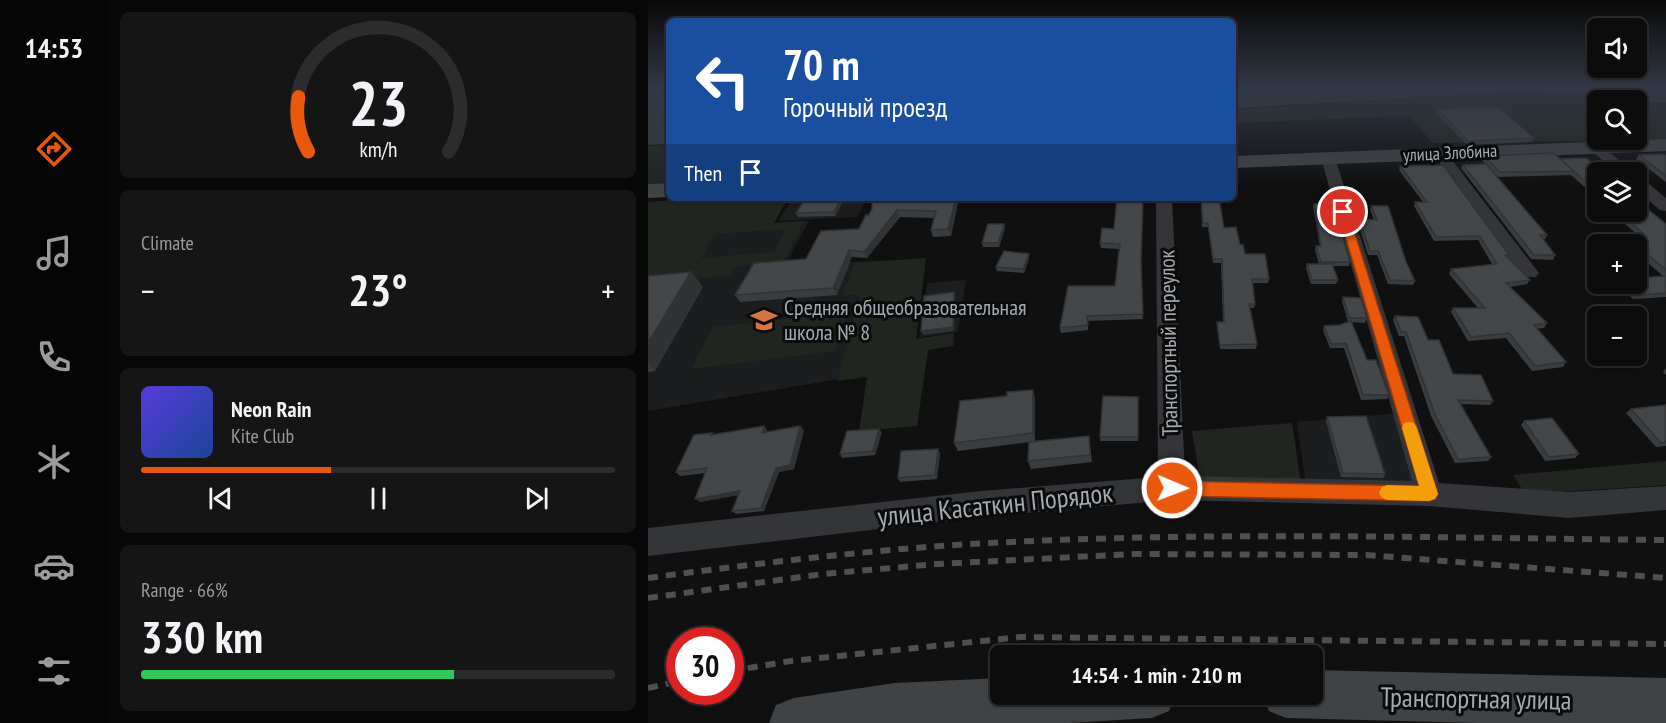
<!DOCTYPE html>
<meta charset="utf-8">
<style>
:root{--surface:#0c0c0d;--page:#151516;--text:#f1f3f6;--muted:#9a9b9d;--line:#2c2c2e;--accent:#ea580c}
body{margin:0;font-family:"PT Sans Narrow",sans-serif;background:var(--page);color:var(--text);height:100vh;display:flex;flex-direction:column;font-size:22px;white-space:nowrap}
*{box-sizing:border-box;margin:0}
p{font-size:20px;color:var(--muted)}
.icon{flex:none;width:33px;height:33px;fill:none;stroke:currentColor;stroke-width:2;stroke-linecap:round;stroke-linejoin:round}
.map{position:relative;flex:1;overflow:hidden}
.sheet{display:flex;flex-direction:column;gap:12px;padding:12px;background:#070707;width:540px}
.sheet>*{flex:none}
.hud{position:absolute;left:18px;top:18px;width:570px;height:183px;border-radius:9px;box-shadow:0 2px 4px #0004,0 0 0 2px var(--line);background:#1a4fa0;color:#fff;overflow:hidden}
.buttons{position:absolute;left:939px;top:18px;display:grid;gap:12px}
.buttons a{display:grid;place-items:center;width:60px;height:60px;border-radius:9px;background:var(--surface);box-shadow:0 2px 4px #0004,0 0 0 2px var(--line);font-size:30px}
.speed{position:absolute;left:18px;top:627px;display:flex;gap:12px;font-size:30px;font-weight:700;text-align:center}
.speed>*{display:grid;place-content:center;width:78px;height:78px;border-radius:50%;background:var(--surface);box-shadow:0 2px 4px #0004,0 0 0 2px var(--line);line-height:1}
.speed .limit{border:9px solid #d22;background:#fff;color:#111}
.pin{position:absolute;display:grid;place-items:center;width:51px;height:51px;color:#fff;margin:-26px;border:3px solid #fff;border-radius:50%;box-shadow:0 2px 6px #0007}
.me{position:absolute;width:66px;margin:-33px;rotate:91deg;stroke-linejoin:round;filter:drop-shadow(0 0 4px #0008)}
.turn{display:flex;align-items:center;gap:21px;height:126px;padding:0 18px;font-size:27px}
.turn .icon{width:78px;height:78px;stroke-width:2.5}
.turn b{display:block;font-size:42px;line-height:51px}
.then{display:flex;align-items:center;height:57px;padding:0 18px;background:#0003;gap:12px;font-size:22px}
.big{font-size:45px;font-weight:700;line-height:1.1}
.sheet .widget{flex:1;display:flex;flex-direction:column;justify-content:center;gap:9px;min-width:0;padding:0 21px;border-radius:9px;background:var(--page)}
.sheet .dial{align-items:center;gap:0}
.dial svg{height:156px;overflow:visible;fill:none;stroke:var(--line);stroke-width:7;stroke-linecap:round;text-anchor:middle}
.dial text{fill:var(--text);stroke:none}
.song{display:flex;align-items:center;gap:18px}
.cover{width:72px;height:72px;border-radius:9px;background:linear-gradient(135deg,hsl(250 70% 55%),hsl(220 70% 35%))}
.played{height:6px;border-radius:3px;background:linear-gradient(90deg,var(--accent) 40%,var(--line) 40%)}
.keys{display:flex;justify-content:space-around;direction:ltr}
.heat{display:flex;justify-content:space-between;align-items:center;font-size:33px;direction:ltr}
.charge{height:9px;border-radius:4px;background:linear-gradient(90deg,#34c759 66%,var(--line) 0)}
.trip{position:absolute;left:342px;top:645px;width:333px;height:60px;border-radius:9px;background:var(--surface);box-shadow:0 2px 4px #0004,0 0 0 2px var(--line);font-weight:700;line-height:60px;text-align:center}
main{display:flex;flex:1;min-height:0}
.menu{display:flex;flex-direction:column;width:108px;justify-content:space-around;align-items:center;background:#050505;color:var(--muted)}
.menu .icon{width:42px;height:42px}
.menu .current{color:var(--accent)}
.menu b{font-size:27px;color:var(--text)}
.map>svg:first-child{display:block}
</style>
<main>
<nav class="menu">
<b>14:53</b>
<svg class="icon current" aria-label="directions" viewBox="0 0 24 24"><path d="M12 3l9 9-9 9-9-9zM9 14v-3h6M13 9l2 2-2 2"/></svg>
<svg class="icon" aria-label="music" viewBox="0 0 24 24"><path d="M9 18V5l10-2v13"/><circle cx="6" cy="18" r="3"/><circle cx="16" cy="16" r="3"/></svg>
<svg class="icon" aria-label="phone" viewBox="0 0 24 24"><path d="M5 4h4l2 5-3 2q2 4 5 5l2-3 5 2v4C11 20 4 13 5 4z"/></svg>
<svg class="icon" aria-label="climate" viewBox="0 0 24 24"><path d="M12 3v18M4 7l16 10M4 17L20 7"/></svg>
<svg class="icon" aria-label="car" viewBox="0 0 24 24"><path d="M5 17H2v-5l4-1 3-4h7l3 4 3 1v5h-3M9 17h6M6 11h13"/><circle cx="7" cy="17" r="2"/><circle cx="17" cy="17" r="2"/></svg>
<svg class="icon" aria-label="filters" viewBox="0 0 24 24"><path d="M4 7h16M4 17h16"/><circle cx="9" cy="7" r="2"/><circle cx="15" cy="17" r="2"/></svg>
</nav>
<section class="sheet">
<div class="widget dial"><svg viewBox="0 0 100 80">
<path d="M14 69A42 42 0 1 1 86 69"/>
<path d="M14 69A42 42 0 0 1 9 41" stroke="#ea580c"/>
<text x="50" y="56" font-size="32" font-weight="700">23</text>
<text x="50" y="72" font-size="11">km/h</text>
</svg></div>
<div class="widget"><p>Climate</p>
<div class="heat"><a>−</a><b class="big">23°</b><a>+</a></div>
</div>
<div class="widget">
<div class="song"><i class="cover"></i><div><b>Neon Rain</b><p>Kite Club</p></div></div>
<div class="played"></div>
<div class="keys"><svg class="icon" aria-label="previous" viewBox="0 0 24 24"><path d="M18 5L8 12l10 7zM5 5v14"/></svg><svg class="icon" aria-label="pause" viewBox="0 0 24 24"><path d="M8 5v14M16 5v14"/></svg><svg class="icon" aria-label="next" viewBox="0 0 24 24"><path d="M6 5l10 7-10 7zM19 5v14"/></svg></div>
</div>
<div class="widget"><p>Range · 66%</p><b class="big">330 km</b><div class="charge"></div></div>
</section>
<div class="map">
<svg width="1018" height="723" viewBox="0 0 1018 723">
<rect width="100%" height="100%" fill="#101011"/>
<path fill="#1c1d1e" d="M58 198H140L126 223 161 221 137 265 245 260 221 374 0 411V202Z
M145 198H220L209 217 130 221Z
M318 280 310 332 272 337 279 283Z
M751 413 772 485H658L649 422Z"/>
<path fill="#21251f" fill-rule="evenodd" d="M868 93 979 100H950V140H988L989 102 1018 105V140L785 143 760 116 585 123V110Z
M21 145V183L0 184V146Z
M58 198H140L126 223 156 221 135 262 90 266 82 275 0 285V202ZM138 229 126 252 53 258 67 234Z
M278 258 268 339 306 333 305 346 280 350 269 426 211 431 219 377 189 381 212 295H195L207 263Z
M198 312 187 351 43 369 65 327Z
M644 423 653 484H553L544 431Z
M1018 461V485L877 494 865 475Z"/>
<path fill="#2f3b3c" d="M0 86H21V144L0 145Z
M585 86H1018V103L954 96 867 92 585 108Z"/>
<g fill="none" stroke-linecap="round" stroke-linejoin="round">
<path fill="#343538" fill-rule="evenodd" d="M947 143 952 144 985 172H969L942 150 940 147Z
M792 150 797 151 888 269 891 273 888 277H874L785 154Z
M680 154 687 158 791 483 921 492 1018 486V510L921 518 781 506 524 500 333 517 0 556V528L333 491 510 477 508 198H524L537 476 764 481 673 158Z
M988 176 994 178 1018 198V211L1012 210 988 190Z"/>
<path fill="#404345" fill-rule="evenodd" d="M1018 139V151L585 168V156Z
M21 183V197L0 198V184Z
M664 670 1018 678V723H830L638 718 621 711 614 694H664Z
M352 678V694H528L521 711 504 718 420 723H121L128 705 146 698 247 683Z"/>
<path stroke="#4d5052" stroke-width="6" stroke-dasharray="10 8" stroke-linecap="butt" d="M0 578C113 563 227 549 342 543 567 531 793 538 1018 540
M0 598 175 574 289 564 485 554 718 555 1018 578
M82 671 143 661 373 637 1018 644
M0 688 32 681"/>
</g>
<path fill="#3a3d3f" d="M789 109 886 138 884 142 819 145 788 113Z
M991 155 1018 156V182L988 159Z
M836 156 912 159 950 172V199L923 175 850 177 844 171 899 235 897 239H895L907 255 905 260 883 259 813 168 815 165 837 164 834 160Z
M752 166 861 255 859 257 882 280 879 284 862 287 899 323 896 328 889 329 918 362 915 367 884 371 858 338 820 341 803 312 805 308H830L801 274 803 269 844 264 830 240 786 241 766 206 767 202H775L751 170Z
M197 198 187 216 150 217 148 213Z
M224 198H311L303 236 285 237 283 230 286 218 252 217 219 258 204 257 189 295 92 302 87 295 158 259 211 229 224 209Z
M553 198H575V200L571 199 576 228 592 245 597 254 621 279 620 283H604L607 304 606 308H602L609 344 608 349H572L569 326V322H575L573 263H565L560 227H554Z
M666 204 702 262 701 266H684L690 280 688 284H663L658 268 659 264H671L667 250 668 246H672L665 207Z
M723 206 758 262 767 281 765 285 740 284 729 255H720L710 223 711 219 726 220 722 210Z
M963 212H988L1018 224V297L985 299 970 284H988L1016 277 988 252V244H979L975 240 978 236 990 235Z
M356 224 357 228 351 247H335L334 243Z
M466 229 493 266 495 319 440 321V330L413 333 412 328 467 286 471 249 453 248 452 243Z
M381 258 376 273 349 271 348 267Z
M43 272 55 287 7 371 0 372V276Z
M695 297 719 318 717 323 703 322 719 360 741 395 739 399 713 400 696 348H682L675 330 676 326 692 325 700 322 694 301Z
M747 316 780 340 805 374 845 401 842 405 812 404 843 457 840 461 807 463 783 416 756 336H751L745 320Z
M1018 368V375L1015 372Z
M490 397V441H452V437Z
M387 398V441L441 436 444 462 383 469 380 461 381 442 310 451 306 443Z
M1018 404V446L1008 447 978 413 983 409 1017 405Z
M679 417 737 474 735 478 693 477 678 421Z
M876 421 931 454 927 458 897 461 873 425Z
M119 430 118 432 156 430 146 469 131 472 116 511 88 514 84 511 90 495 52 502 57 473 32 476 28 472 64 433 65 434Z
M234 432 227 455 194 458 192 454Z
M292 453 289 479 252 482 250 478Z"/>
<path fill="#303233" d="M193 198H197L187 216 186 212Z
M308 198H311L303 236 300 229Z
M249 210 252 217 219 258 216 252Z
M356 224 357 228 351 247 350 243Z
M201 250 204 257 189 295 185 288Z
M381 254V258L376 273 375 269Z
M43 272 55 287 7 371 0 363V343Z
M306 292 307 296 306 331 275 335 273 331Z
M385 390 387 398V441L385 433Z
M116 426 119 430 117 437 114 433Z
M152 426 156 430 146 469 131 472 116 511 113 508 128 468Z
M231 429 234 432 227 455 225 451Z
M290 449 292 453 289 479 287 475Z
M92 491 96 494 52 502 47 499Z"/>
<path fill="#444749" stroke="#303233" stroke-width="1.5" d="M850 107 886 138 820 141 789 109Z
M905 153 926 171 852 172 836 156Z
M1016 154 1018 156V176L991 155Z
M938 158 956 172H950V192L912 159Z
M838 164 899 235H892L907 255H886L815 165Z
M795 165 861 255H857L882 280 858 283 899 323 886 325 918 362 887 366 861 333 823 337 805 308H837L803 269 849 264 832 236 788 237 767 202H779L752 166Z
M158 198H193L186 212 148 213Z
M224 198H308L300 229 283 230 288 211 249 210 216 252 201 250 185 288 87 295 106 263 158 259 173 231 211 229 218 215H221L224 209Z
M469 198H495L493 262 495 314 439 316 440 325 412 328 420 286H467L472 244 452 243 454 228 466 229Z
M553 198H571L576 228 588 227 592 245H595L597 254H617L621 279H604L607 304H601L609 344 572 345 569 322H576L574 259H565L560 223H555Z
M988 200 1018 224V270L978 236 997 235 971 212H988Z
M683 203 686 205 702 262H673L668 246H673L666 204Z
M723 206H740L758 262 767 281 742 280 730 251H722L711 219 729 220Z
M340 224H356L350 243H334Z
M356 251 381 254 375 269 348 267Z
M659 264H684L690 280H664Z
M43 272 0 343V276Z
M1018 276V293L989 295 977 284H988V278Z
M306 292 305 327 273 331 276 296Z
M695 297 713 298 719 318H701Z
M747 316 770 317 780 340H791L805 374 833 375 845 401 810 400 843 457 810 459 786 412 758 332H753Z
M703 321 719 360H728L741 395H715L698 343 683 344 676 326 692 325Z
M385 390V433L306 443 312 401 359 396V392Z
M455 396 490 397V437H452Z
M1018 405V442L1013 443 983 409Z
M718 416 737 474 695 473 679 417Z
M904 418 931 454 901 457 876 421Z
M116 426 114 433 152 426 142 465 128 468 113 508 84 511 92 491 47 499 59 468 28 472 46 435 64 433 63 435Z
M231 429 225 451 192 454 199 431Z
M441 436 442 455 380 461 381 442Z
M290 449 287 475 250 478 253 451Z"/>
<linearGradient id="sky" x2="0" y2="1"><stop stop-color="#090909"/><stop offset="0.46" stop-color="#313743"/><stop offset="1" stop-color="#313743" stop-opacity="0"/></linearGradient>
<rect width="1018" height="187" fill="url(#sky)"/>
<path fill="#ea580c" stroke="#983908" stroke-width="1.5" d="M695 208 700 212 790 494 787 499 781 501 524 496 518 493 515 488 518 483 524 481 771 486 690 212Z"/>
<path fill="#f59e0b" d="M761 422 766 423 769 428 790 494 787 499 781 501 739 500 734 498 731 493 734 487 739 485 771 486 754 428 756 423Z"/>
<defs>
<g id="school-bare" transform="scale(2.07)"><path d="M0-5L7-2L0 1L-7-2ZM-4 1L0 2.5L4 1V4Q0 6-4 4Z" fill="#d97540" stroke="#0b0b0c" stroke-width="2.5" paint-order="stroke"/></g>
</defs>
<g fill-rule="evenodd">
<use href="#school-bare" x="116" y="320"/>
</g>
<g text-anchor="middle" stroke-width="6" stroke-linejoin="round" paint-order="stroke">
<g font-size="18" fill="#a3abb0" stroke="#0b0b0c">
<text transform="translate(802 153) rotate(-3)" y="6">улица Злобина</text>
</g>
<g font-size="22" fill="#a3abb0" stroke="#0b0b0c" text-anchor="start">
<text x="136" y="315">Средняя общеобразовательная<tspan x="136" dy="25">школа № 8</tspan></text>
</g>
<g font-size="22" fill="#a3abb0" stroke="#0b0b0c">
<text transform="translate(520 343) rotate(-91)" y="8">Транспортный переулок</text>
</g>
<g font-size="27" fill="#a3abb0" stroke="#0b0b0c">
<text transform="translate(347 505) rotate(-6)" y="9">улица Касаткин Порядок</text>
<text transform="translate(828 699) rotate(1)" y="9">Транспортная улица</text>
</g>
</g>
</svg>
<div class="buttons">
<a><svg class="icon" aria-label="sound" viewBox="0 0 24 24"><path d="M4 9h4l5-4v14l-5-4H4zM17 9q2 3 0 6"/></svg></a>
<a><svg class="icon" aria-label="search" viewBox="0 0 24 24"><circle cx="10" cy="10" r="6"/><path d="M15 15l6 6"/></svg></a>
<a><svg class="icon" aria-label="layers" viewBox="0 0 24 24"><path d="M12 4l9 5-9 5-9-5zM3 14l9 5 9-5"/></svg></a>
<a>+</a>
<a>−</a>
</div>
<div class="speed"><div class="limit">30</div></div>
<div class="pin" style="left:695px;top:212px;background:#d93025"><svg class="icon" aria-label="arrive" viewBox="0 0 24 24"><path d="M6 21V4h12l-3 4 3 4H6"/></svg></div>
<svg class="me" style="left:524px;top:488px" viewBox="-20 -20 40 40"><circle r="17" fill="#ea580c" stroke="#fff" stroke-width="3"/><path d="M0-11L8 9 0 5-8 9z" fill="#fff"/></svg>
<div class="trip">14:54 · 1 min · 210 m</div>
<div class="hud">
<div class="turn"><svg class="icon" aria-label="left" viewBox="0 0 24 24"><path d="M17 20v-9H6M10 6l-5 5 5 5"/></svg><div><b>70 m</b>Горочный проезд</div></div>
<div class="then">Then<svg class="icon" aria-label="arrive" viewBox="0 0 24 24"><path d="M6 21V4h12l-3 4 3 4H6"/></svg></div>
</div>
</div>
</main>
